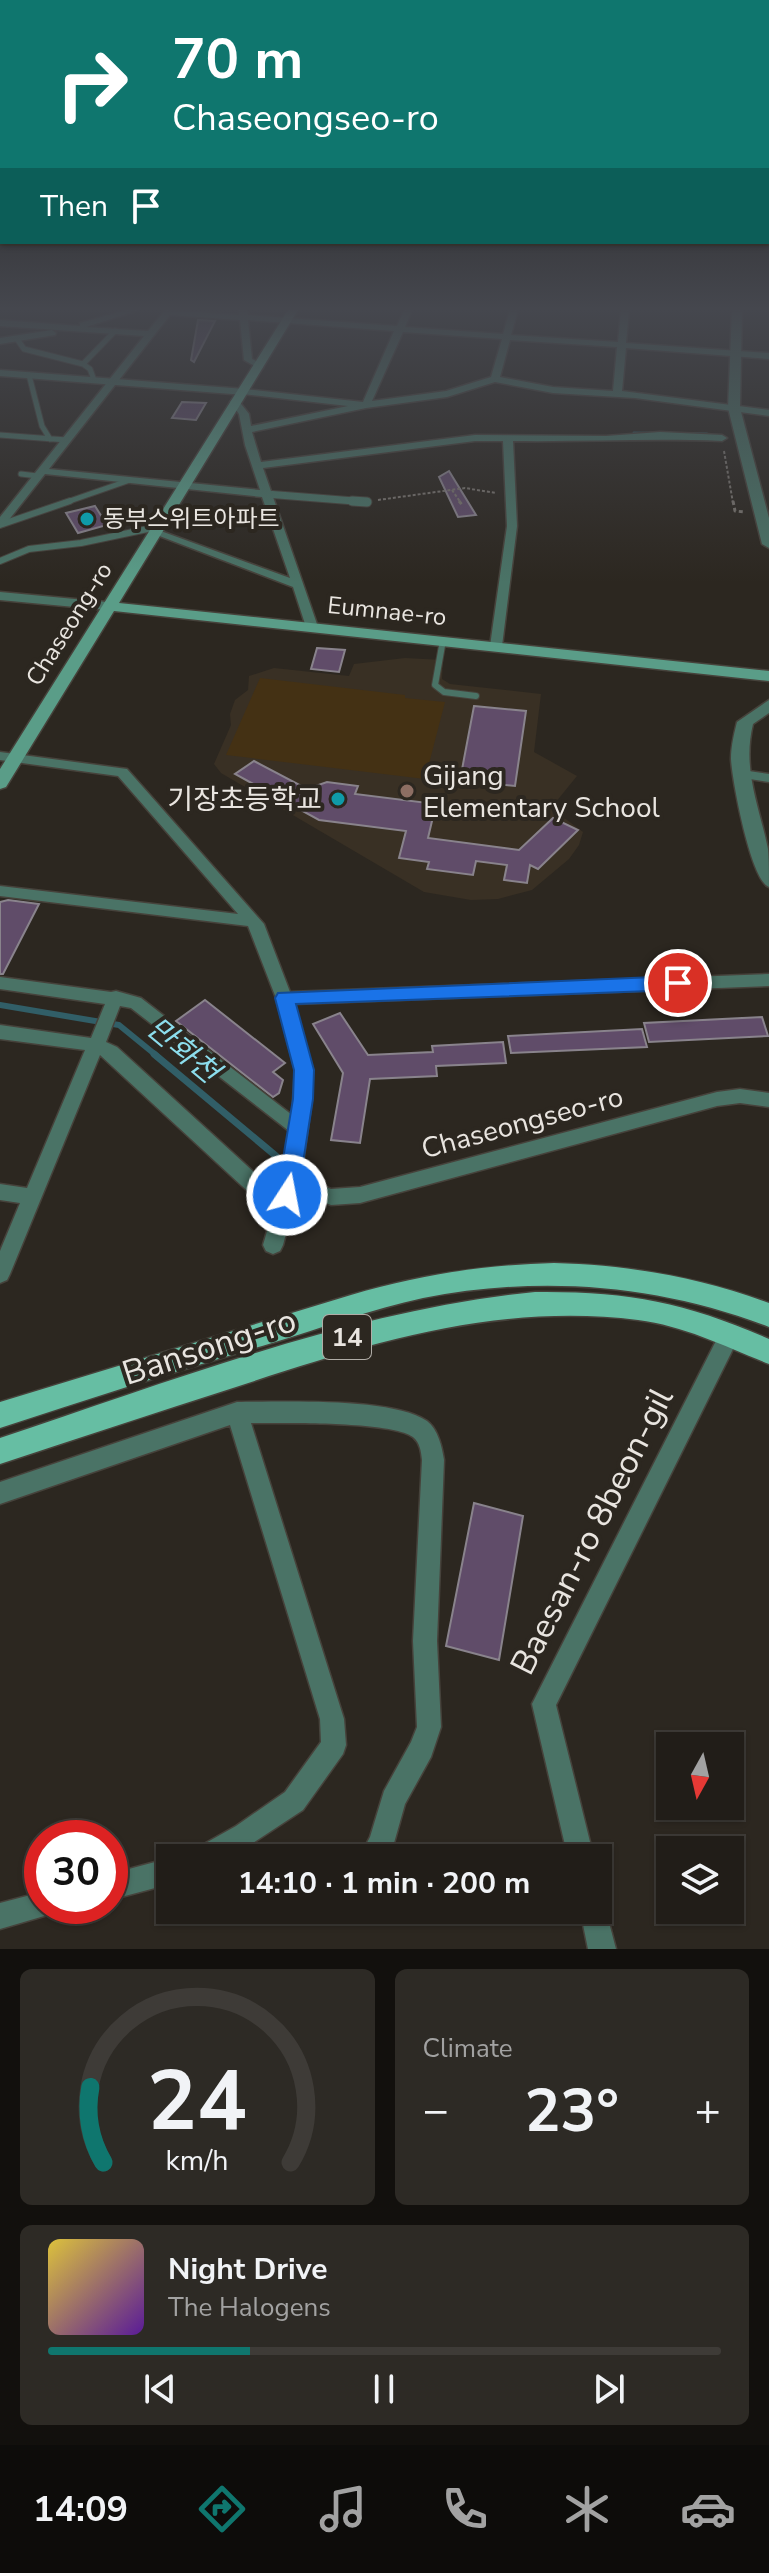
<!DOCTYPE html>
<meta charset="utf-8">
<style>
:root{--surface:#211d18;--page:#2d2a25;--text:#f1f3f6;--muted:#a2a2a2;--line:#3e3b37;--accent:#0f766e}
body{margin:0;font-family:"Nunito Sans","Noto Sans KR",sans-serif;background:var(--page);color:var(--text);height:100vh;display:flex;flex-direction:column;font-size:30px;white-space:nowrap}
*{box-sizing:border-box;margin:0}
p{font-size:26px;color:var(--muted)}
.icon{flex:none;width:44px;height:44px;fill:none;stroke:currentColor;stroke-width:2;stroke-linecap:round;stroke-linejoin:round}
.map{position:relative;height:1949px;overflow:hidden}
.side{display:flex;flex-direction:column;gap:20px;padding:20px;background:#12100d;flex:1}
.side>*{flex:none}
.top-card{position:absolute;left:0px;top:0px;width:770px;height:244px;box-shadow:0 2px 6px #0004,0 0 0 2px var(--line);background:#0f766e;color:#fff;overflow:hidden}
.needle{width:52px;rotate:188deg}
.controls{position:absolute;left:656px;top:1732px;display:grid;gap:16px}
.controls a{display:grid;place-items:center;width:88px;height:88px;border-radius:0px;background:var(--surface);box-shadow:0 2px 6px #0004,0 0 0 2px var(--line);font-size:40px}
.speed{position:absolute;left:24px;top:1820px;display:flex;gap:16px;font-size:40px;font-weight:700;text-align:center}
.speed>*{display:grid;place-content:center;width:104px;height:104px;border-radius:50%;background:var(--surface);box-shadow:0 2px 6px #0004,0 0 0 2px var(--line);line-height:1}
.speed .limit{border:12px solid #d22;background:#fff;color:#111}
.pin{position:absolute;display:grid;place-items:center;width:68px;height:68px;color:#fff;margin:-34px;border:4px solid #fff;border-radius:50%;box-shadow:0 2px 8px #0007}
.me{position:absolute;width:88px;margin:-44px;rotate:11deg;stroke-linejoin:round;filter:drop-shadow(0 0 6px #0008)}
.turn{display:flex;align-items:center;gap:28px;height:168px;padding:0 40px;font-size:36px}
.turn .icon{width:104px;height:104px;stroke-width:2.5}
.turn b{display:block;font-size:56px;line-height:68px}
.then{display:flex;align-items:center;height:76px;padding:0 40px;background:#0003;gap:16px;font-size:30px}
.big{font-size:60px;font-weight:700;line-height:1.1}
.side .tile{flex:1;display:flex;flex-direction:column;justify-content:center;gap:12px;min-width:0;padding:0 28px;border-radius:12px;background:var(--page)}
.side .dial{align-items:center;gap:0}
.dial svg{height:208px;overflow:visible;fill:none;stroke:var(--line);stroke-width:7;stroke-linecap:round;text-anchor:middle}
.dial text{fill:var(--text);stroke:none}
.song{display:flex;align-items:center;gap:24px}
.cover{width:96px;height:96px;border-radius:12px;background:linear-gradient(135deg,hsl(50 70% 55%),hsl(270 70% 35%))}
.played{height:8px;border-radius:4px;background:linear-gradient(90deg,var(--accent) 30%,var(--line) 30%)}
.keys{display:flex;justify-content:space-around;direction:ltr}
.heat{display:flex;justify-content:space-between;align-items:center;font-size:44px;direction:ltr}
.side .tiles{flex:1;display:grid;gap:20px;grid-template-columns:1fr 1fr}
.tile:last-child{grid-column:span 2}
.trip{position:absolute;left:156px;top:1844px;width:456px;height:80px;border-radius:0px;background:var(--surface);box-shadow:0 2px 6px #0004,0 0 0 2px var(--line);font-weight:700;line-height:80px;text-align:center}
.tabs{display:flex;height:128px;justify-content:space-around;align-items:center;background:#0d0c0a;color:var(--muted)}
.tabs .icon{width:56px;height:56px}
.tabs .selected{color:var(--accent)}
.tabs b{font-size:36px;color:var(--text)}
.map>svg:first-child{display:block}
</style>
<div class="map">
<svg width="769" height="1949" viewBox="0 0 769 1949">
<rect width="100%" height="100%" fill="#2c2720"/>
<path fill="#393024" d="M405 658 443 660 442 679 450 684 541 694 534 752 577 776 551 808 583 832 579 845 569 859 532 890 498 899 471 900 424 892 221 773 214 764 231 725 230 714 235 700 248 690 249 676 274 668 349 676 354 664Z"/>
<path fill="#443114" d="M260 678 405 695V698L445 702 425 779 226 755Z"/>
<g fill="none" stroke-linecap="round" stroke-linejoin="round">
<path stroke="#315e67" stroke-width="3" d="M634 433 707 434"/>
<path stroke="#315e67" stroke-width="6" d="M0 1005 119 1025 157 1056"/>
<path stroke="#315e67" stroke-width="7" d="M154 1054 276 1156"/>
</g>
<path fill="#604c69" stroke="#89838c" stroke-width="2" d="M198 320 215 321 194 362 191 360Z
M182 402 206 403 196 420 172 418Z
M449 471 476 515 458 517 439 477Z
M95 506 107 525 78 533 66 513Z
M317 648 345 650 339 672 311 669Z
M474 706 526 711 515 786 460 780Z
M254 761 307 789 327 782 358 786 355 794 436 804 428 838 519 850 553 818 578 830 538 869 530 865 527 883 504 880 507 865 476 861 473 875 427 869 429 862 399 858 406 831 319 820 235 774Z
M8 900 39 904 3 974H0V902Z
M205 1000 285 1063 273 1072 283 1080 279 1093 273 1097 176 1021Z
M340 1013 368 1055 433 1052 432 1046 503 1042 506 1063 436 1066 437 1076 370 1079 360 1143 331 1140 343 1073 313 1024Z
M762 1017 768 1036 649 1042 644 1023Z
M642 1029 647 1047 511 1053 508 1036Z
M474 1503 523 1516 499 1660 446 1646Z"/>
<g fill="none" stroke-linecap="round" stroke-linejoin="round">
<g stroke="#46423b" stroke-width="7">
<path id="service-far1" d="M17 339 24 349 83 364 90 369 94 380
M83 364 115 331
M29 375 42 426 50 439
M0 435 67 440
M21 474 38 476
M64 503 130 480"/>
</g>
<g stroke="#46423b" stroke-width="8">
<path id="service" d="M0 525 70 501
M0 561 29 549 81 543 157 527
M443 640 435 685 444 692 476 696"/>
</g>
<g stroke="#46423b" stroke-width="9">
<path id="pedestrian-far1" d="M266 494 367 502"/>
</g>
<g stroke="#46423b" stroke-width="11">
<path id="pedestrian" d="M352 501 367 502"/>
</g>
<g stroke="#46423b" stroke-width="3">
<path id="minor" d="M126 310H139L86 327 148 331 165 310 239 315V310H247L248 315 397 326 404 310H412L405 327 503 334 510 310H518L511 335 618 342 621 310H629L626 343 769 353V359L626 348 622 391 769 410V416L635 398 553 393 495 382 447 397 366 408 252 432 261 462 475 435 606 436 660 432 722 435 727 438 722 441C652 438 583 442 513 441L517 526 502 646 496 650 490 646 507 526 503 441H475L263 468 318 627 312 631 306 627 293 587 149 532 158 530 290 578 262 497 45 474 4 526 0 527V517L144 336 0 326V320L80 326V323ZM170 315 240 320 244 360 260 369 263 368V364L252 359 248 320 394 331 363 402 245 389 242 390V394L348 406 251 426 249 414 238 400H232L230 402 239 414 245 445 260 490 49 469ZM403 332 502 339 491 377 446 391 372 401ZM510 340 617 347 613 391 553 387 500 377Z
M52 330 56 333 55 335 0 344V338Z
M0 752 127 769 264 924 290 992 769 974V986L294 1004 313 1070 312 1099 301 1177 331 1189 360 1187 717 1092 740 1089 769 1093V1107L740 1103 717 1106 360 1203 331 1205 297 1192 283 1245 280 1251 273 1254 266 1251 263 1245 275 1204 255 1198 100 1055 10 1274 7 1280 0 1283V1251L20 1203 0 1200V1184L27 1188 85 1050 0 1039V1025L91 1038 105 1004 0 989V977L111 992 116 991 141 998 292 1115 295 1070 276 998 248 926 0 896V886L238 914 118 776 0 760ZM120 1006 131 1008 289 1131 280 1187 269 1186 117 1047 106 1042Z
M742 770 769 774V782L737 777 735 774Z
M730 1324 737 1327 740 1334 737 1341 556 1705 594 1858H568L532 1704 723 1327Z
M237 1402C281 1402 391 1397 427 1421 438 1429 442 1447 444 1460L437 1641 441 1727 431 1757 405 1804 394 1843 387 1858H359L370 1837 384 1791 411 1742 417 1727 413 1641 422 1460C421 1451 420 1443 413 1437 392 1421 282 1423 251 1423L344 1719 346 1745 343 1754 303 1810 230 1858H191L195 1849 236 1826 285 1792 321 1742 320 1719 230 1425 0 1504V1482Z
M170 1858V1884L110 1900V1874Z
M42 1892V1906H55L51 1914 0 1929V1903Z
M598 1899 603 1900 616 1949H588L580 1910H598Z
M328 1910H355L351 1921 341 1924 331 1921Z"/>
</g>
<g stroke="#46423b" stroke-width="3">
<path id="tertiary" d="M732 310H742L740 408 769 518V548L762 544 728 408Z
M0 370 245 389 251 392 245 395 0 376Z
M0 592 107 602 114 606 107 610 0 600Z
M769 700V713L753 724C742 769 759 806 768 849 769 860 769 874 769 887 751 881 732 780 731 759 731 746 734 734 737 722Z"/>
</g>
<g stroke="#46423b" stroke-width="3">
<path id="secondary" d="M288 310H298L119 603 769 671V681L114 611 6 787 0 789V769Z"/>
</g>
<g stroke="#46423b" stroke-width="3">
<path id="primary" d="M554 1263C629 1265 698 1277 769 1303V1327C658 1284 540 1275 423 1298 372 1309 322 1328 272 1343 181 1370 90 1398 0 1428V1402L351 1295C418 1275 484 1265 554 1263Z
M535 1292C626 1291 685 1302 769 1339V1364C726 1347 685 1326 638 1320 498 1302 366 1344 236 1387 157 1412 79 1438 0 1464V1438C172 1381 354 1310 535 1292Z"/>
</g>
<path stroke="#7a756f" stroke-width="2" stroke-dasharray="3 2" stroke-linecap="butt" d="M724 451 733 503
M452 490 461 503
M378 500 465 488 496 493"/>
<path stroke="#7a756f" stroke-width="3" stroke-dasharray="4 3" stroke-linecap="butt" d="M459 501 463 506
M733 501 735 511 745 512"/>
<use href="#service-far1" stroke="#4a7366" stroke-width="5"/>
<use href="#service" stroke="#4a7366" stroke-width="6"/>
<use href="#pedestrian-far1" stroke="#4a7366" stroke-width="7"/>
<use href="#pedestrian" stroke="#4a7366" stroke-width="9"/>
<use href="#minor" fill="#4a7366" fill-rule="evenodd"/>
<use href="#tertiary" fill="#4a7366" fill-rule="evenodd"/>
<use href="#secondary" fill="#5a9d88" fill-rule="evenodd"/>
<use href="#primary" fill="#66bea3" fill-rule="evenodd"/>
</g>
<linearGradient id="sky" x2="0" y2="1"><stop stop-color="#181512"/><stop offset="0.53" stop-color="#45474e"/><stop offset="1" stop-color="#45474e" stop-opacity="0"/></linearGradient>
<rect width="769" height="583" fill="url(#sky)"/>
<path fill="#1a73e8" stroke="#114b97" stroke-width="2" d="M678 976 687 983 678 990 296 1004 314 1070 313 1099 298 1195 295 1202 287 1204 280 1202 277 1195 293 1099 294 1070 275 998 278 993Z"/>
<g fill="#0f9aa8" stroke="#2c2720" stroke-width="3">
<circle cx="87" cy="519" r="8"/>
<circle cx="338" cy="799" r="8"/>
</g>
<circle fill="#8d6e63" stroke="#2c2720" stroke-width="3" cx="407" cy="791" r="8"/>
<g text-anchor="middle" stroke-width="8" stroke-linejoin="round" paint-order="stroke">
<g font-size="24" fill="#e9e5e0" stroke="#2c2720" text-anchor="start">
<text x="103" y="527">동부스위트아파트</text>
</g>
<g font-size="24" fill="#e9e5e0" stroke="#2c2720">
<text transform="translate(387 611) rotate(6)" y="8">Eumnae-ro</text>
<text transform="translate(69 624) rotate(-58)" y="8">Chaseong-ro</text>
</g>
<rect fill="#2c2720" stroke="#b0aca6" stroke-width="2" x="323" y="1315" width="48" height="44" rx="6"/>
<g font-size="26" font-weight="bold" fill="#e9e5e0">
<text x="347" y="1346">14</text>
</g>
<g font-size="28" fill="#e9e5e0" stroke="#2c2720" text-anchor="start">
<text x="423" y="785">Gijang<tspan x="423" dy="32">Elementary School</tspan></text>
<text x="322" y="809" text-anchor="end">기장초등학교</text>
</g>
<g font-size="28" fill="#e9e5e0" stroke="#2c2720">
<text transform="translate(522 1122) rotate(-15)" y="10">Chaseongseo-ro</text>
</g>
<g font-size="30" font-style="italic" fill="#8cddec" stroke="#2c2720">
<text transform="translate(183 1050) rotate(40)" y="10">만화천</text>
</g>
<g font-size="34" fill="#e9e5e0" stroke="#2c2720">
<text transform="translate(209 1346) rotate(-18)" y="12">Bansong-ro</text>
<text transform="translate(591 1531) rotate(-63)" y="12">Baesan-ro 8beon-gil</text>
</g>
</g>
</svg>
<div class="controls">
<a><svg class="needle" viewBox="-14 -14 28 28"><path d="M0-13l5 13h-10z" fill="#e53935"/><path d="M0 13l5-13h-10z" fill="#a2a2a2"/></svg></a>
<a><svg class="icon" aria-label="layers" viewBox="0 0 24 24"><path d="M12 4l9 5-9 5-9-5zM3 14l9 5 9-5"/></svg></a>
</div>
<div class="speed"><div class="limit">30</div></div>
<div class="pin" style="left:678px;top:983px;background:#d93025"><svg class="icon" aria-label="arrive" viewBox="0 0 24 24"><path d="M6 21V4h12l-3 4 3 4H6"/></svg></div>
<svg class="me" style="left:287px;top:1195px" viewBox="-20 -20 40 40"><circle r="17" fill="#1a73e8" stroke="#fff" stroke-width="3"/><path d="M0-11L8 9 0 5-8 9z" fill="#fff"/></svg>
<div class="trip">14:10 · 1 min · 200 m</div>
<div class="top-card">
<div class="turn"><svg class="icon" aria-label="right" viewBox="0 0 24 24"><path d="M7 20v-9h11M14 6l5 5-5 5"/></svg><div><b>70 m</b>Chaseongseo-ro</div></div>
<div class="then">Then<svg class="icon" aria-label="arrive" viewBox="0 0 24 24"><path d="M6 21V4h12l-3 4 3 4H6"/></svg></div>
</div>
</div>
<section class="side">
<div class="tiles">
<div class="tile dial"><svg viewBox="0 0 100 80">
<path d="M14 69A42 42 0 1 1 86 69"/>
<path d="M14 69A42 42 0 0 1 9 40" stroke="#0f766e"/>
<text x="50" y="56" font-size="32" font-weight="700">24</text>
<text x="50" y="72" font-size="11">km/h</text>
</svg></div>
<div class="tile"><p>Climate</p>
<div class="heat"><a>−</a><b class="big">23°</b><a>+</a></div>
</div>
<div class="tile">
<div class="song"><i class="cover"></i><div><b>Night Drive</b><p>The Halogens</p></div></div>
<div class="played"></div>
<div class="keys"><svg class="icon" aria-label="previous" viewBox="0 0 24 24"><path d="M18 5L8 12l10 7zM5 5v14"/></svg><svg class="icon" aria-label="pause" viewBox="0 0 24 24"><path d="M8 5v14M16 5v14"/></svg><svg class="icon" aria-label="next" viewBox="0 0 24 24"><path d="M6 5l10 7-10 7zM19 5v14"/></svg></div>
</div>
</div>
</section>
<nav class="tabs">
<b>14:09</b>
<svg class="icon selected" aria-label="directions" viewBox="0 0 24 24"><path d="M12 3l9 9-9 9-9-9zM9 14v-3h6M13 9l2 2-2 2"/></svg>
<svg class="icon" aria-label="music" viewBox="0 0 24 24"><path d="M9 18V5l10-2v13"/><circle cx="6" cy="18" r="3"/><circle cx="16" cy="16" r="3"/></svg>
<svg class="icon" aria-label="phone" viewBox="0 0 24 24"><path d="M5 4h4l2 5-3 2q2 4 5 5l2-3 5 2v4C11 20 4 13 5 4z"/></svg>
<svg class="icon" aria-label="climate" viewBox="0 0 24 24"><path d="M12 3v18M4 7l16 10M4 17L20 7"/></svg>
<svg class="icon" aria-label="car" viewBox="0 0 24 24"><path d="M5 17H2v-5l4-1 3-4h7l3 4 3 1v5h-3M9 17h6M6 11h13"/><circle cx="7" cy="17" r="2"/><circle cx="17" cy="17" r="2"/></svg>
</nav>
